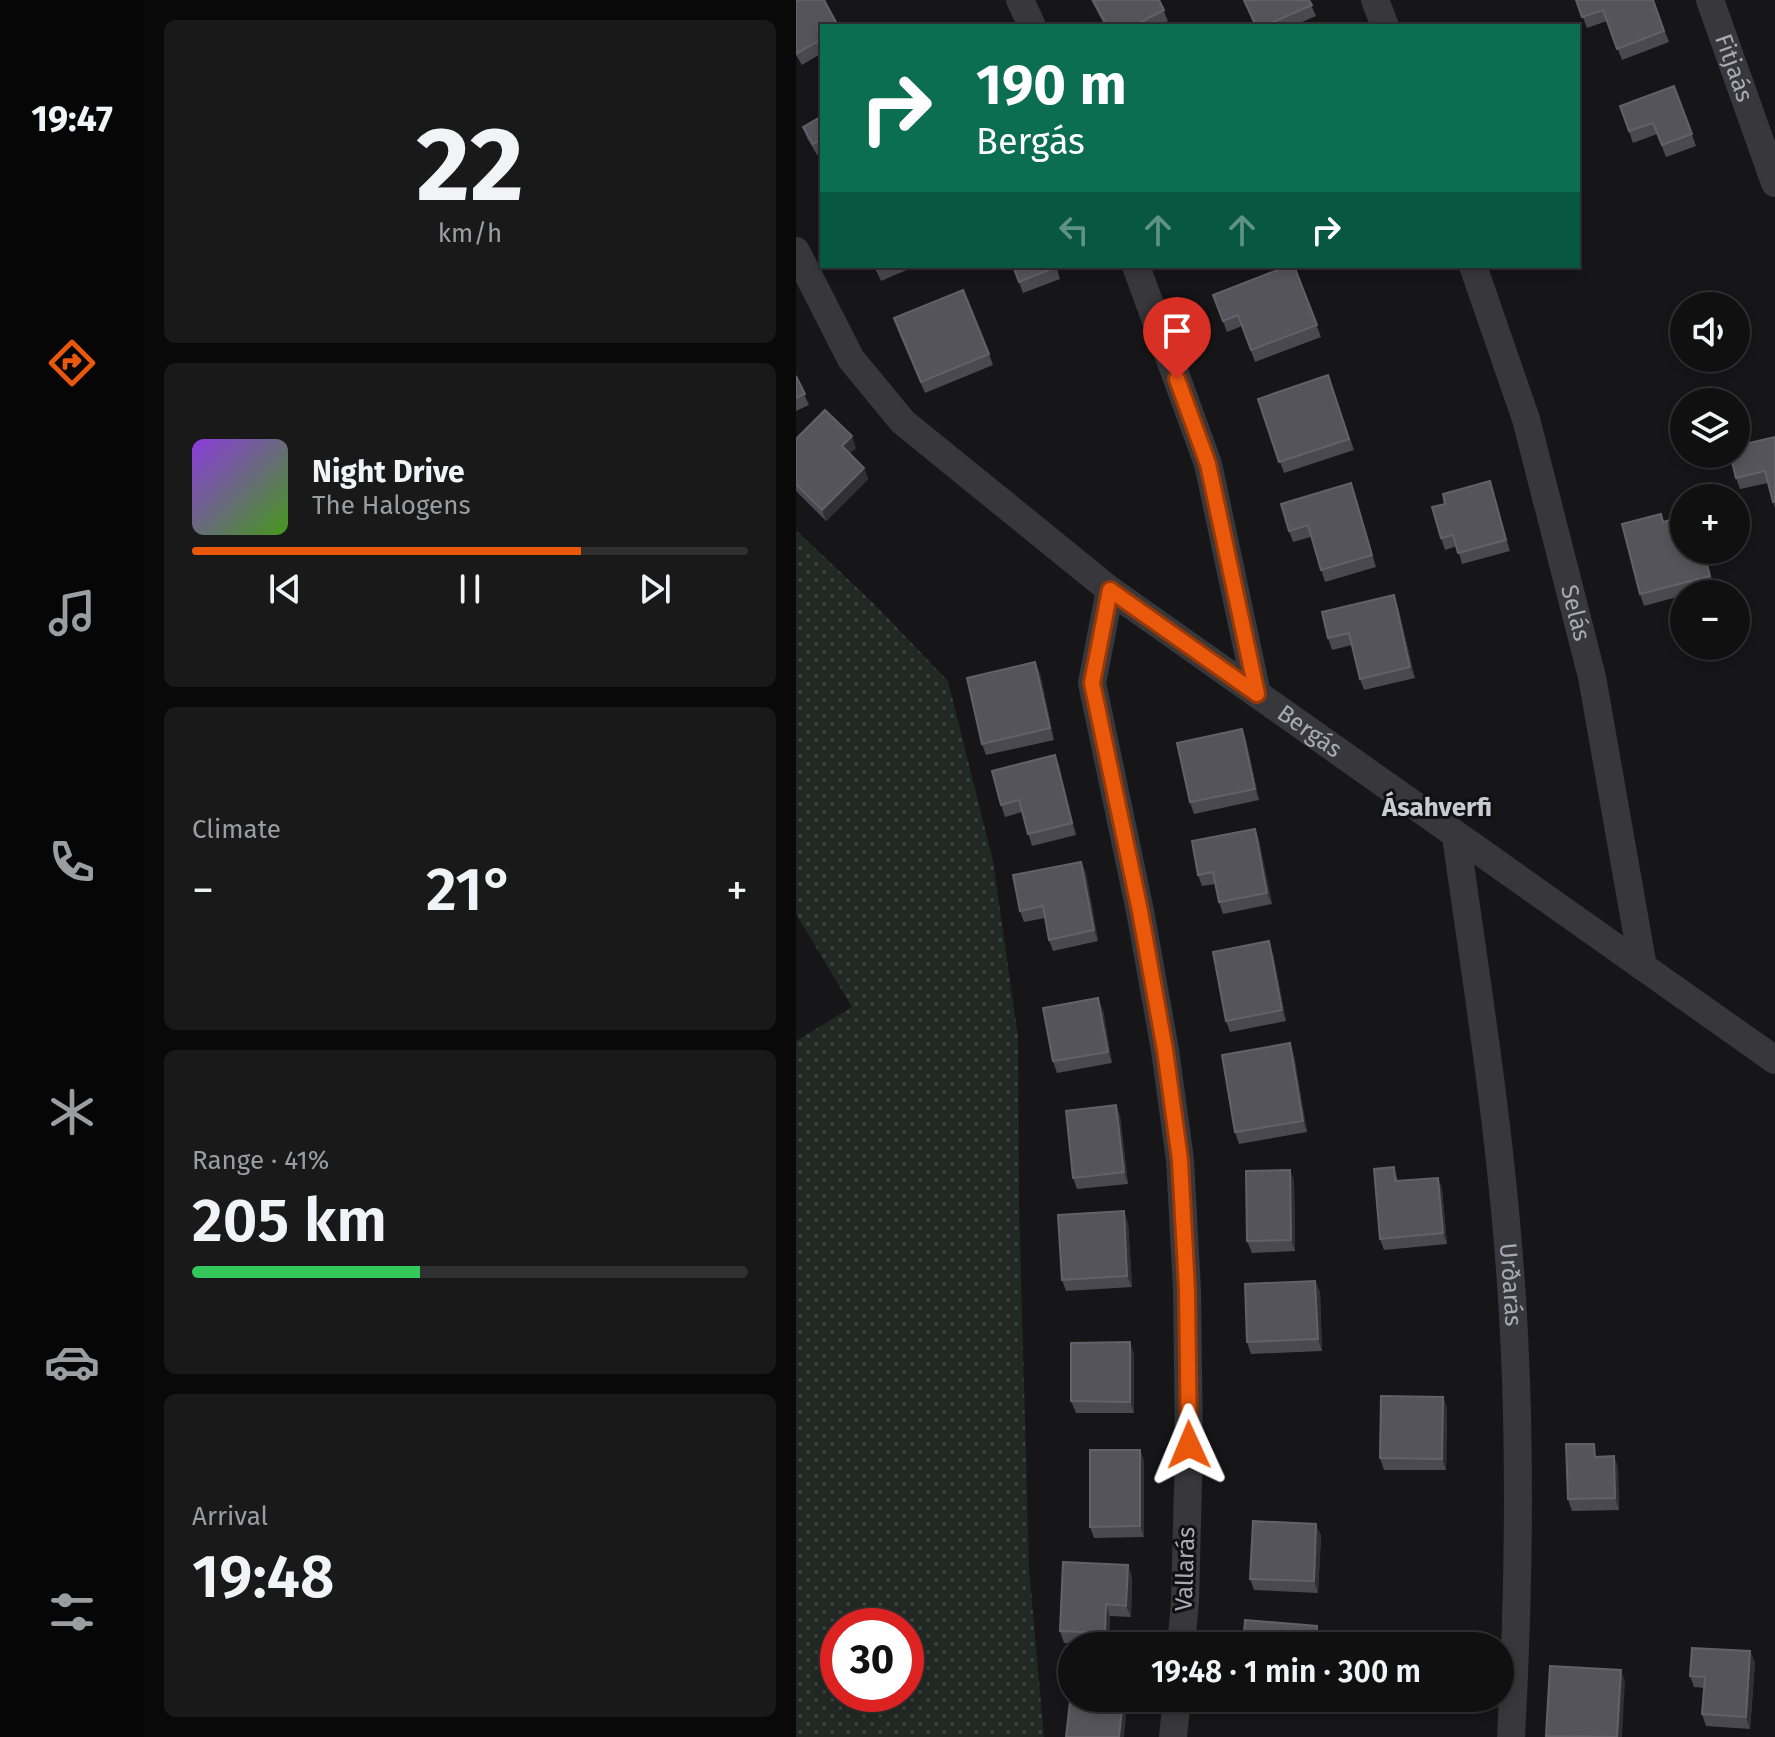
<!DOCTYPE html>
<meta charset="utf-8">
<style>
:root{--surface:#101011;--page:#19191a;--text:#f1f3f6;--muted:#9c9d9f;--line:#303031;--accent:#ea580c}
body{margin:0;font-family:"Fira Sans",sans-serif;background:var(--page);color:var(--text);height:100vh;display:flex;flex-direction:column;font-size:30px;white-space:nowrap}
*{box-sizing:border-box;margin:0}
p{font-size:26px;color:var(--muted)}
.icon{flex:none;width:44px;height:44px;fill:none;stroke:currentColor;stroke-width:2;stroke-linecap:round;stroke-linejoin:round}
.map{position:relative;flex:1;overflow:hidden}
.side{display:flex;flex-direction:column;gap:20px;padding:20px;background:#090909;width:652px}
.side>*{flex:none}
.hud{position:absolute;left:24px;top:24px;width:760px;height:244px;border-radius:0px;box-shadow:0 4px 12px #0003,0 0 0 2px var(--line);background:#0b6e4f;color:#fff;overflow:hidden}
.controls{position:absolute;left:874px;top:292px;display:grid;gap:16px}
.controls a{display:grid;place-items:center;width:80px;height:80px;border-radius:50%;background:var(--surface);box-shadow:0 4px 12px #0003,0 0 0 2px var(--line);font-size:40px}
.speed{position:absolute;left:24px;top:1608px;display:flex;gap:16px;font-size:40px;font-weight:700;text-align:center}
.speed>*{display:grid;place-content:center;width:104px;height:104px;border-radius:50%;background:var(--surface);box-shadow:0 4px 12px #0003,0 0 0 2px var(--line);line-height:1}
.speed .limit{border:12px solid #d22;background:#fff;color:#111}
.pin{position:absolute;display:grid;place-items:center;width:68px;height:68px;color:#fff;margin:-82px -34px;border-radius:50% 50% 50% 0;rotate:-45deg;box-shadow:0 0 8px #0007}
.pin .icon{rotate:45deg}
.me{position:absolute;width:88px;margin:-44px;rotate:359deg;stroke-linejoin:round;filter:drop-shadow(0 0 6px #0008)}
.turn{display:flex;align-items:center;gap:28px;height:168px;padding:0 24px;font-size:36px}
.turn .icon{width:104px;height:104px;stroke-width:2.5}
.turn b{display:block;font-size:56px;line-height:68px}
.lanes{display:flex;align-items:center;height:76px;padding:0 24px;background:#0003;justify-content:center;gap:40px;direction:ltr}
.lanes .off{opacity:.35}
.big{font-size:60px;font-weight:600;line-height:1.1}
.side .widget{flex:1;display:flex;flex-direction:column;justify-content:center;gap:12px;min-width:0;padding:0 28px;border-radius:12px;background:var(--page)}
.side .dial{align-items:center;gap:0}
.dial b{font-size:104px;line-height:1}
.song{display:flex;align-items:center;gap:24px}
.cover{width:96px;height:96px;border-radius:12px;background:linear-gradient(135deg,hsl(270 70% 55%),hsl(100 70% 35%))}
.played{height:8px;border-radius:4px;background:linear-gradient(90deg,var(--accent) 70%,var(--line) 70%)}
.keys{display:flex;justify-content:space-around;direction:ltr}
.heat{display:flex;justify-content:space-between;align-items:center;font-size:44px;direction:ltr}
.charge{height:12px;border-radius:6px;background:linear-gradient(90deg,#34c759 41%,var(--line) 0)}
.trip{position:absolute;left:262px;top:1632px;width:456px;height:80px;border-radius:40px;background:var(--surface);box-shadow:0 4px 12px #0003,0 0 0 2px var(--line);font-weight:600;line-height:80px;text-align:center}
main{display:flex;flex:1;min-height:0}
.menu{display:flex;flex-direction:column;width:144px;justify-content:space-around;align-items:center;background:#060607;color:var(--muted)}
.menu .icon{width:56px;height:56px}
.menu .active{color:var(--accent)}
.menu b{font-size:36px;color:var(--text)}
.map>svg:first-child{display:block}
</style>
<main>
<nav class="menu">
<b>19:47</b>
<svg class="icon active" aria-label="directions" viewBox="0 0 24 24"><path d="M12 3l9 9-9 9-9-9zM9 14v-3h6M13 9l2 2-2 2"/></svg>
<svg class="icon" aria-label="music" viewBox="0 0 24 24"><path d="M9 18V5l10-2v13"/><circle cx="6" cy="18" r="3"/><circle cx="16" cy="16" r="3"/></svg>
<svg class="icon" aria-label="phone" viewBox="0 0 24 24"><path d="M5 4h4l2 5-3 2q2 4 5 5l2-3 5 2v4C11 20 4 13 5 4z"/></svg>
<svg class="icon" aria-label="climate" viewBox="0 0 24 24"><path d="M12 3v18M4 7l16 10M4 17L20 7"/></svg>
<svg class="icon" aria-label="car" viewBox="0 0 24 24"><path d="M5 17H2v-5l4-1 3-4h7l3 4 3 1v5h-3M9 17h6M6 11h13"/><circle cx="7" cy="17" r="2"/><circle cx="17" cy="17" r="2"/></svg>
<svg class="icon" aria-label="filters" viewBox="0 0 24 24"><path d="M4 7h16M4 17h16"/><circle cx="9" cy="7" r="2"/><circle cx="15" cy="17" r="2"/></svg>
</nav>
<section class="side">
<div class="widget dial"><b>22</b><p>km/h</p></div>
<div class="widget">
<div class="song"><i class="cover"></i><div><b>Night Drive</b><p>The Halogens</p></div></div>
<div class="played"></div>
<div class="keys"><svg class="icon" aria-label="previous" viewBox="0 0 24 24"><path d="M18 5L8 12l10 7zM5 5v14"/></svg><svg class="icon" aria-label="pause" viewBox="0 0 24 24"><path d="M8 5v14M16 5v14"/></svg><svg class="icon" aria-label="next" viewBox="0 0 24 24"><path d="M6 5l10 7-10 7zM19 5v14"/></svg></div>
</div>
<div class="widget"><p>Climate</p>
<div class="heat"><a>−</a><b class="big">21°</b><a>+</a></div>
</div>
<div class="widget"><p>Range · 41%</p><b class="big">205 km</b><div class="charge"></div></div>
<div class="widget"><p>Arrival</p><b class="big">19:48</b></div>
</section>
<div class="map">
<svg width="979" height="1737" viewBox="0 0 979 1737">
<defs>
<pattern id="grass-dots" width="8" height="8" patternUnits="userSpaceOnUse" patternTransform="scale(2)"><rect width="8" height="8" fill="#222924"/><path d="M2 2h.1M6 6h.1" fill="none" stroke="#3f4542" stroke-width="1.8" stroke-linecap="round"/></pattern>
</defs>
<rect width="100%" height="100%" fill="#161517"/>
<path fill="url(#grass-dots)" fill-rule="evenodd" d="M0 530 79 605 152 681 197 861 222 1037 223 1204 233 1568 248 1737H0V1041L56 1007 0 914ZM42 1626H110V1694H42Z"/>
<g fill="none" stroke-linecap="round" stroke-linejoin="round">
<g stroke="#37373c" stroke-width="28">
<path d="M224 0 236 26"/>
<path d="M579 0 589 26"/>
<path id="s1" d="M914 0 979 183"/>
<path id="s2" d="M0 251 55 359 107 422 314 590 979 1060"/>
<path d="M340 266 412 464 461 694"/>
<path id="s3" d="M677 266 730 419 796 677 847 967"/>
<path d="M314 590 296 683 344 911 369 1050 384 1160 391 1290 393 1445 389 1602 385 1646"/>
<path id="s4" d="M660 836C679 972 701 1108 712 1245 726 1409 724 1573 715 1737"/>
<path d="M377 1737 381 1698"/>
</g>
</g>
<path fill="#4a494f" d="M0 0 26 26V53L6 65 0 55Z
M295 0H363L372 21 363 26H309Z
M447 0H513L520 16 497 26H459Z
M780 0H857L873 42 826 60 811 21 791 28Z
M878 86 900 146 870 157 861 134 837 143 824 106Z
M26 116V153L21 155 11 138 7 127Z
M78 266H120L85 281Z
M217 266H260L264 279 227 293Z
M498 266 525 337 459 362 446 326 431 332 417 295Z
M102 330 193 354 197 365 129 393Z
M532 375 558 450 488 473 462 399Z
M0 376 13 405 0 411Z
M979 437V508L972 483 944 489 940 478Z
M0 439 60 448 54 453 68 468 72 479 30 521 0 491Z
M698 493 714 551 666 564 661 546 649 550 645 538Z
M559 495 580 567 529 582 515 537 497 542 493 531Z
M867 521 908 550 918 588 894 594H888V595L848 606 844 594Z
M598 595 602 607 619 678 568 690 564 679 556 645 536 650 532 638Z
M244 673 258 740 190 755 186 744Z
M446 729 450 740 463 800 398 814 394 802Z
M259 755 263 766 280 835 236 846 226 812 209 817 205 805Z
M459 829 463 840 476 904 427 914 423 902 419 884 406 886 402 875Z
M285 862 290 873 302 941 257 951 253 940 249 918 228 922 224 911Z
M477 953 490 1021 434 1032 430 1021Z
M307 1010 316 1063 261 1073 257 1061Z
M498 1055 511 1132 443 1144 439 1132Z
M320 1105 324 1116 332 1184 281 1189 277 1178Z
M598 1167 602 1181 642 1178 646 1189 651 1244 588 1250 584 1239Z
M494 1170 498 1181 499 1251 456 1253 451 1241Z
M332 1223 336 1287 270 1291 266 1280Z
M519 1281 524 1292 526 1351 455 1354 451 1342Z
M338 1354V1413H280L275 1401Z
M647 1397 651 1408 650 1470H588L584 1458Z
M344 1450 348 1461V1537L298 1538 294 1527Z
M803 1455V1457L818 1456 822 1468 823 1510 776 1511 772 1499Z
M520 1524 525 1536 522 1593 458 1590 454 1579Z
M336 1576 335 1617 314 1616 313 1645 268 1643 264 1631Z
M954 1651 959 1663 954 1729 910 1726 906 1714 908 1688 898 1687 894 1676Z
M443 1698H521L520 1714 447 1709Z
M589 1698H646V1703L590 1700Z"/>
<path fill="#313034" d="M56 436 60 448 50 457 46 446Z
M68 468 72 479 30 521 26 510Z
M694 481 698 493 714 551 710 540Z
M907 550H908L918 588 914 576Z
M598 595 602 607 619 678 614 667Z
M239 662 244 673 258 740 254 728Z
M446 729 450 740 463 800 459 789Z
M259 755 263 766 280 835 276 823Z
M459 829 463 840 476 904 471 893Z
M285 862 290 873 302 941 298 930Z
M473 941 477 953 490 1021 486 1010Z
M302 998 307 1010 316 1063 312 1052Z
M494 1043 498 1055 511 1132 507 1121Z
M320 1105 324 1116 332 1184 328 1172Z
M494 1170 498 1181 499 1251 495 1240Z
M642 1178 646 1189 651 1244 647 1233Z
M328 1211 332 1223 336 1287 331 1276Z
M519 1281 524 1292 526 1351 522 1339Z
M334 1342 338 1354V1413L334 1402Z
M647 1397 651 1408 650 1470 646 1459Z
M344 1450 348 1461V1537L344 1526Z
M818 1456 822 1468 823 1510 819 1498Z
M520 1524 525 1536 522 1593 518 1581Z
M332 1565 336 1576 335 1617 330 1606Z
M310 1604 314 1616 313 1645 309 1633Z
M521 1626 525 1637V1646H520Z
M954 1651 959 1663 954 1729 950 1717Z
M825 1670 829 1681 826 1737H821Z
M327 1698H332L328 1737H323Z
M516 1698H521L520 1714 515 1703Z"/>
<path fill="#54545a" stroke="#626168" stroke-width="2" d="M0 0H28L42 26H26V39L1 53 0 51Z
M297 0H363L368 10 337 26H311Z
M448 0H513L516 5 468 26H460Z
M780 0H857L868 31 821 49 807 10 786 17Z
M878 86 896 134 866 145 857 123 833 131 824 106Z
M26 116V147L23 141 17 144 7 127Z
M79 266H90L81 270Z
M217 266H260V267L223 282Z
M492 266H498L521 325 455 350 442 315 427 321 417 295Z
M167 290 193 354 125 382 98 318Z
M532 375 553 439 483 462 462 399Z
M0 376 9 394 0 398Z
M29 410 56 436 46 446 68 468 26 510 0 484V439Z
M979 437V501L977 502 969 471 940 478 934 454H940V446Z
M694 481 710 540 662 553 657 535 645 538 636 507 649 504 647 494Z
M555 483 576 555 525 570 512 525 493 531 485 504Z
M865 514 867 522 888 516V550H907L914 576 844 594 826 524Z
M598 595 614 667 564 679 553 633 532 638 526 612Z
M239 662 254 728 186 744 171 678Z
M446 729 459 789 394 802 381 743Z
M259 755 276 823 232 834 223 800 205 805 196 771Z
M459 829 471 893 423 902 417 872 402 875 396 841Z
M285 862 298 930 253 940 247 906 224 911 217 875Z
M473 941 486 1010 430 1021 417 952Z
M302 998 312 1052 257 1061 247 1008Z
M494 1043 507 1121 439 1132 426 1055Z
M320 1105 328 1172 277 1178 270 1111Z
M598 1167 599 1181 642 1178 647 1233 584 1239 578 1169Z
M494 1170 495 1240 451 1241 450 1171Z
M328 1211 331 1276 266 1280 262 1215Z
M519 1281 522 1339 451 1342 449 1284Z
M334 1342V1402L275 1401V1343Z
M585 1396 647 1397 646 1459 584 1458Z
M770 1444H798L799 1457 818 1456 819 1498 772 1499Z
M294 1450H344V1526L294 1527Z
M457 1521 520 1524 518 1581 454 1579Z
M267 1562 332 1565 330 1606 310 1604 309 1633 264 1631Z
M449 1620 521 1626 520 1646H447Z
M589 1642 644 1646H589Z
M896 1648 954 1651 950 1717 906 1714 909 1677 894 1676Z
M754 1666 825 1670 821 1737 750 1736Z
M276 1684V1698H327L323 1737H270Z
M454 1698H516L515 1703Z"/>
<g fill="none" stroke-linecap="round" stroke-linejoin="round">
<g stroke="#983908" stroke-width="20">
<path id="route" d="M381 379 412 464 461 694 314 590 296 683 344 911 369 1050 384 1160 391 1290 393 1445"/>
</g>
<use href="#route" stroke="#ea580c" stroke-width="14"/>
</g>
<g text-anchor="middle" stroke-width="6" stroke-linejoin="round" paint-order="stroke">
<g font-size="24" fill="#a9aab6" stroke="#111012">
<text dy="8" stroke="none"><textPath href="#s1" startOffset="72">Fitjaás</textPath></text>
<text dy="8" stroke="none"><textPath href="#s3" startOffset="362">Selás</textPath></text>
<text dy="8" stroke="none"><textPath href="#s2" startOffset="714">Bergás</textPath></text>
<text dy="8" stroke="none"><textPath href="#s4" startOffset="452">Urðarás</textPath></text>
<text transform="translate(389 1569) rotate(-88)" y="8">Vallarás</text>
</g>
<g font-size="26" font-weight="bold" fill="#c9cad2" stroke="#111012">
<text x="641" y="816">Ásahverfi</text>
</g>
</g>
</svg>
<div class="controls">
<a><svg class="icon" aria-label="sound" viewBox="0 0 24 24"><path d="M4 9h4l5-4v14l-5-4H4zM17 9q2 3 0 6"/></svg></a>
<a><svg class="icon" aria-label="layers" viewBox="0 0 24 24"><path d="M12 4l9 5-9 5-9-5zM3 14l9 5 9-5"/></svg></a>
<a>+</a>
<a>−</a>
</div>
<div class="speed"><div class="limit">30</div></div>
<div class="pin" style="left:381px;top:379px;background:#d93025"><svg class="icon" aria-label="arrive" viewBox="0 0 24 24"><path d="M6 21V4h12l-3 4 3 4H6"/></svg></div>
<svg class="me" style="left:393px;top:1445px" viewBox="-20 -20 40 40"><path d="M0-17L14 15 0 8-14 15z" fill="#ea580c" stroke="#fff" stroke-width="4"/></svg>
<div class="trip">19:48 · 1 min · 300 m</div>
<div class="hud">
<div class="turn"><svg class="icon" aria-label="right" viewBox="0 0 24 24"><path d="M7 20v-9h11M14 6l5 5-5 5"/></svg><div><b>190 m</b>Bergás</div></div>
<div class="lanes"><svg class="icon off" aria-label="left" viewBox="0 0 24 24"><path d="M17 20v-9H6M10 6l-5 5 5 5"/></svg><svg class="icon off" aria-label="ahead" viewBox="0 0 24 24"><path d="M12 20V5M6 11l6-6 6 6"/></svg><svg class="icon off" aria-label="ahead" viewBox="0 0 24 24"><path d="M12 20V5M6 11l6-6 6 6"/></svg><svg class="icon" aria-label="right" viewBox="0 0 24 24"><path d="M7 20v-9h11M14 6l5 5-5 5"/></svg></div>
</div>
</div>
</main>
